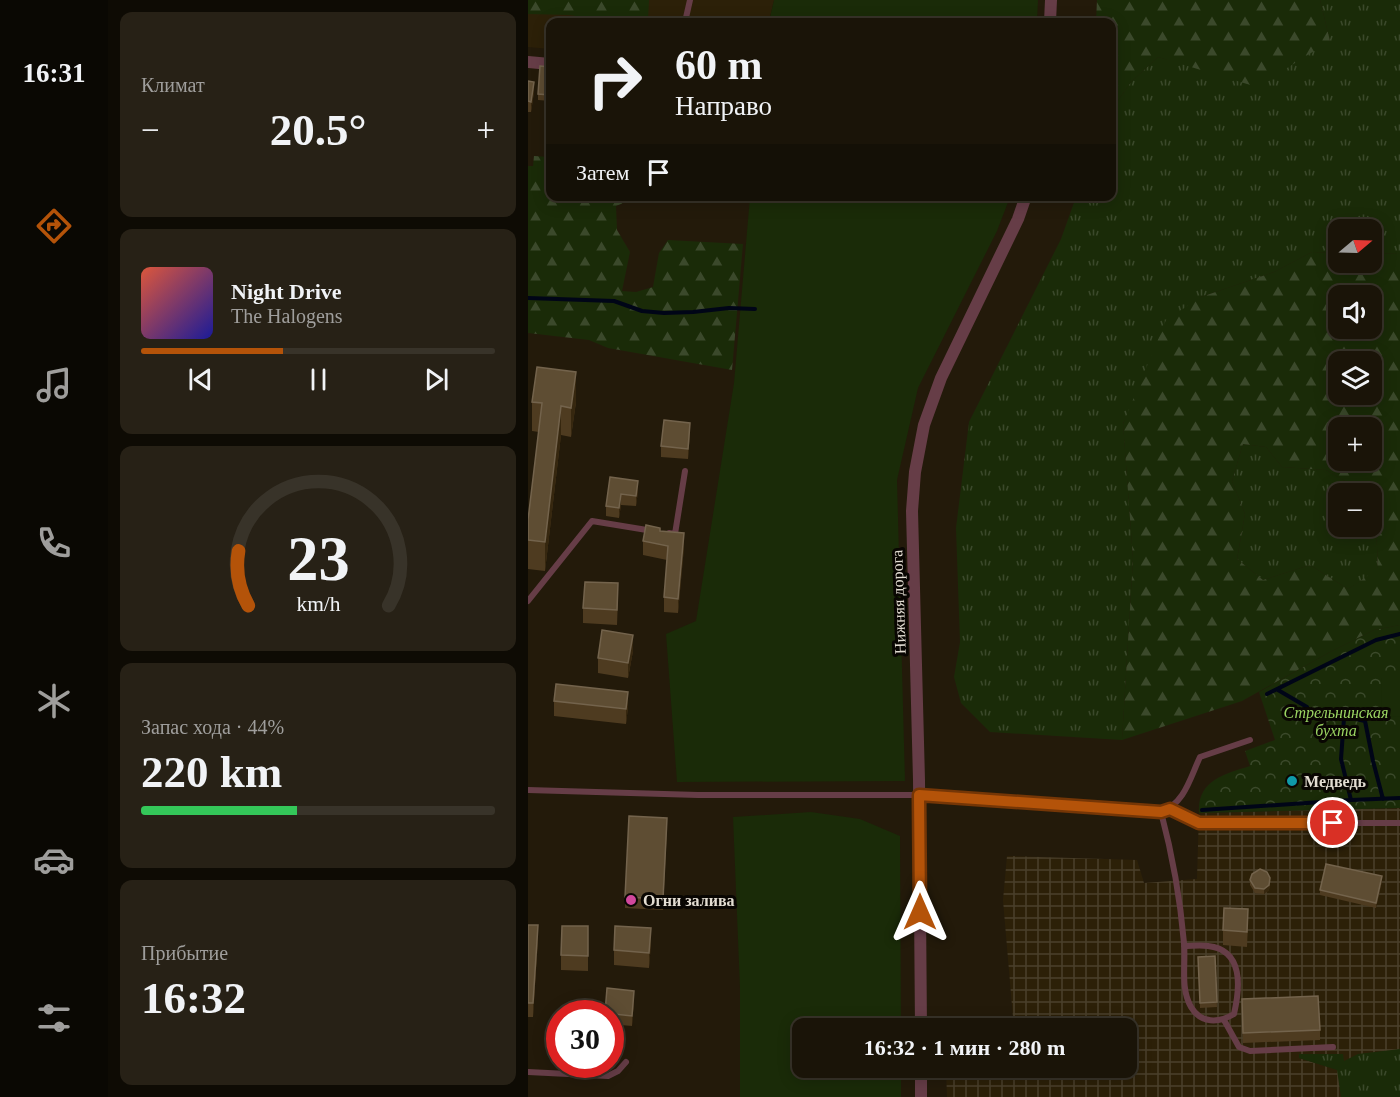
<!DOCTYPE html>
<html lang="ru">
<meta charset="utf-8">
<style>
:root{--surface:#1a1408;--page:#272116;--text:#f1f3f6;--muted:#9f9e9c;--line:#383329;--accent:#b45309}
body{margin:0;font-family:"Times New Roman",serif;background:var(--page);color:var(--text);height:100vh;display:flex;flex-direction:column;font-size:22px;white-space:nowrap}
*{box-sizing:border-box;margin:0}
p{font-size:20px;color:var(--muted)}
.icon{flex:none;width:33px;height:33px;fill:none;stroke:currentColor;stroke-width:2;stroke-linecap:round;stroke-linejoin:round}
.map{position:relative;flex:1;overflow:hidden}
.drawer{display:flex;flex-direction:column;gap:12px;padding:12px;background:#0e0b04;width:420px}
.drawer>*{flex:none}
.banner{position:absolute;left:18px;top:18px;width:570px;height:183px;border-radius:12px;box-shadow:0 3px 15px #0003,0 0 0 2px var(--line);background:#1a1408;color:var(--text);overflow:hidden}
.needle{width:39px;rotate:71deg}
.buttons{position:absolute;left:800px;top:219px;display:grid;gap:12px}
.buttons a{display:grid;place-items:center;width:54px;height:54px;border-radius:12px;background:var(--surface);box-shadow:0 3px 15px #0003,0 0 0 2px var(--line);font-size:30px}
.speed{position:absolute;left:18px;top:1000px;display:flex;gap:12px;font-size:30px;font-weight:700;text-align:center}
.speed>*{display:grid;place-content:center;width:78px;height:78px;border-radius:50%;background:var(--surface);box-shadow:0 3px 15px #0003,0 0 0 2px var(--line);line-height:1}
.speed .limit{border:9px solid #d22;background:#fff;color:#111}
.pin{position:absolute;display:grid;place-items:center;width:51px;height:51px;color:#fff;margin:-26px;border:3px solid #fff;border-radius:50%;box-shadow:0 2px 6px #0007}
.me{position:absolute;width:66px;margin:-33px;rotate:0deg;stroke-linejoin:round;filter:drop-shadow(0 0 4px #0008)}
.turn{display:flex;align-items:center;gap:21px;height:126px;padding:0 30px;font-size:27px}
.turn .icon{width:78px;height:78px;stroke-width:2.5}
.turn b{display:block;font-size:42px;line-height:51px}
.then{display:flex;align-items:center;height:57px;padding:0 30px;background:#0003;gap:12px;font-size:22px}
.big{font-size:45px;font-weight:600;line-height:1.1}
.drawer .tile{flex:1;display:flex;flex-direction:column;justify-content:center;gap:9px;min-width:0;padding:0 21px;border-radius:12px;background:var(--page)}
.drawer .dial{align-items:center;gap:0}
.dial svg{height:156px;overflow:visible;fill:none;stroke:var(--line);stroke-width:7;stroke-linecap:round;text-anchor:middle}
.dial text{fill:var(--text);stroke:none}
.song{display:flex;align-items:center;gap:18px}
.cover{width:72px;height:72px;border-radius:9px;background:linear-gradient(135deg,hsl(10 70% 55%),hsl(240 70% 35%))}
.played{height:6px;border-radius:3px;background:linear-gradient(90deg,var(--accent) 40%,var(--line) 40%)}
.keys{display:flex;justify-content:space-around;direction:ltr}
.heat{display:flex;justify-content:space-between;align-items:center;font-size:33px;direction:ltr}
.charge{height:9px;border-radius:4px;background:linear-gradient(90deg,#34c759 44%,var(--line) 0)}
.trip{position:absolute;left:264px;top:1018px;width:345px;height:60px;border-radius:12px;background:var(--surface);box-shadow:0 3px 15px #0003,0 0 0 2px var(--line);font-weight:600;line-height:60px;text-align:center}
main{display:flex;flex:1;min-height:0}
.dock{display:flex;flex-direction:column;width:108px;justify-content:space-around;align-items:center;background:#0a0803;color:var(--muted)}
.dock .icon{width:42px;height:42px}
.dock .selected{color:var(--accent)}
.dock b{font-size:27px;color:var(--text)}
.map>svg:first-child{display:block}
</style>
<main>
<nav class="dock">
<b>16:31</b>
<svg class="icon selected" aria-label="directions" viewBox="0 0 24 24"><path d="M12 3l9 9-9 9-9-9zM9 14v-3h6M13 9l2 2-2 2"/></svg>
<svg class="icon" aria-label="music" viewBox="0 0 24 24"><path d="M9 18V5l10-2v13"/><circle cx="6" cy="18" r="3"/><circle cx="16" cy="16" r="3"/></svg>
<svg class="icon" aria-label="phone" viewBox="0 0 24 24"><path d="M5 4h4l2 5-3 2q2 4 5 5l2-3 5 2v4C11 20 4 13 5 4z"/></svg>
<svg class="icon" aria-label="climate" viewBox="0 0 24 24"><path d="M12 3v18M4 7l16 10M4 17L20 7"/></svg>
<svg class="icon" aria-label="car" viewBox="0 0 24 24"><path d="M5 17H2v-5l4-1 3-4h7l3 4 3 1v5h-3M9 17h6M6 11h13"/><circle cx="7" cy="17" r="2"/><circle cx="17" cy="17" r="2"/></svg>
<svg class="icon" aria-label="filters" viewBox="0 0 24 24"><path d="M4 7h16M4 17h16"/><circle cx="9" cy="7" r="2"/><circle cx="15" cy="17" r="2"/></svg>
</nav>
<section class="drawer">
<div class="tile"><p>Климат</p>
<div class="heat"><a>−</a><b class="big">20.5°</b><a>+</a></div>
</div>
<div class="tile">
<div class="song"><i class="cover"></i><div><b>Night Drive</b><p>The Halogens</p></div></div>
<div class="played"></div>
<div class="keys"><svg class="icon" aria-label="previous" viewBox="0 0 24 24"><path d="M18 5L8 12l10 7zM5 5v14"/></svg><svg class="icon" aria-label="pause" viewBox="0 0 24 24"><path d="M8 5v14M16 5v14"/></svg><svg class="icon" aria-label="next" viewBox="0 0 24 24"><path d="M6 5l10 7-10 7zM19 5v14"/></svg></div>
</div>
<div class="tile dial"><svg viewBox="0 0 100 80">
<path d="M14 69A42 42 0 1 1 86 69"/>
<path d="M14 69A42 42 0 0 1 9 41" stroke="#b45309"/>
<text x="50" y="56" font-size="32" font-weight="700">23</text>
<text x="50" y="72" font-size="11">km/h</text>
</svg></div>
<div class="tile"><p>Запас хода · 44%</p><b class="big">220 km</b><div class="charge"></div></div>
<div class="tile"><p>Прибытие</p><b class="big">16:32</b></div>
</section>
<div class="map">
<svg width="872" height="1097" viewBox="0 0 872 1097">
<defs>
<pattern id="industrial-grid" width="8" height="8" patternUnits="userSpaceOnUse" patternTransform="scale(1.5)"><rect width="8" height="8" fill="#2c2008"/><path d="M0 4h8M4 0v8" fill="none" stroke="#4a402b"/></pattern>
<pattern id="grass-tufts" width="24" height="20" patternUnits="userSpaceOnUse" patternTransform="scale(1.5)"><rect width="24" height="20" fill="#1a2b08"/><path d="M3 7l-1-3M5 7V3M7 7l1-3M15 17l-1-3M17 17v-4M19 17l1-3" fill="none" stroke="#3b492b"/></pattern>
<pattern id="forest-firs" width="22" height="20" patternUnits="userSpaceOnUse" patternTransform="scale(1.5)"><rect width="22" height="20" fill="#1a2b08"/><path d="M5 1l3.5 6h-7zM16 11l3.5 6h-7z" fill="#3b492b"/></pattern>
<pattern id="park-crowns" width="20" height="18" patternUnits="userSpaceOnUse" patternTransform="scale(1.5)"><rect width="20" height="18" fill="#1a2b08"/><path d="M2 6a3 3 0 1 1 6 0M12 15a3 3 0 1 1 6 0" fill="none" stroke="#3b492b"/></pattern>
</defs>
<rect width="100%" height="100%" fill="#231a0a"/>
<path fill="#2c2008" d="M0 0H246L241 22H22V49L0 47Z"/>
<path fill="url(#industrial-grid)" d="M872 808V1061H815V1055L771 1058 810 1070 813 1097H419L418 1068H598V1029H486L475 900 479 856 609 860 616 883 669 879 671 813Z"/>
<path fill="url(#grass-tufts)" d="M792 0H872V254L843 253V230H810V253L784 252 746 272 673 297 595 423 605 559 594 740 462 732 433 703 426 677 432 642 428 528 441 422 533 239 548 197 584 196V109L603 82 630 57 667 67 802 41Z
M715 444 738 447 754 467 798 470 831 489 833 493 810 494V526H843V514L848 524 850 570 820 589 782 565 735 580 709 559 717 514 704 481Z
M872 1049V1097H813L809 1070 771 1058V1054H815L816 1061 830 1054Z"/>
<path fill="url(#forest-firs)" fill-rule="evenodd" d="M0 0H121L120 20 116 22H101L80 16 71 19 41 15 0 14Z
M569 0H792L802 41 729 87 630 57 603 82 584 109V22H568Z
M6 156 22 157V196L105 197V199L88 206 89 230 102 252 94 291 108 292 125 287 131 253 140 240 215 244 204 370 80 348 61 340 0 333V166H5Z
M784 252 810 253V262H843V253L872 254V625L846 630 802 652 714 701 594 740 605 559 595 424 638 320 673 297 746 272ZM810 296H843V328H810ZM810 362H843V394H810ZM810 428H843V460H810ZM715 444 738 447 754 467 798 470 831 489 833 493 843 494V514L848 524 850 569 820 589 782 565 735 580 709 559 717 514 704 481Z"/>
<path fill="url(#park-crowns)" d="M872 625V808L671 813C669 780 697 774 722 766L717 751 747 740 731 692 802 652 846 630Z"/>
<path fill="#1a2b08" d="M246 0H510L509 22H241Z
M222 197H482L469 231 390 388 369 480 377 781 149 782 138 634 168 621 206 383Z
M854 678H872V717L853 716Z
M283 812 332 819 372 836 373 1029H274V1068H373V1097H212V988L205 817Z"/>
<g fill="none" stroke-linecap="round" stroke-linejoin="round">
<path stroke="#000517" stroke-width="4" d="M0 298 86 301 114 311 136 313 165 312 201 308 227 309
M750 690 779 707
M739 694 848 640 872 634
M801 713 837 721 845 761 855 799
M816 718 813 759 823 800
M674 810 823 800 872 798"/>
<path stroke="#663d47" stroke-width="6" d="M157 22 162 0
M141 533 147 534 157 471
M0 601 64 521 125 531
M0 790 170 795H391L633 812C657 803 662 778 672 757L722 740
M642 809 671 823H872
M633 812C645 857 652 897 656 943 658 964 652 988 663 1007 673 1024 691 1023 706 1014 712 988 716 950 680 946 672 945 664 946 656 946
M696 1020 711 1047 722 1051 805 1047
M0 1072 80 1076 90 1071 98 1062"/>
<path stroke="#663d47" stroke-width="12" d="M522 22 523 0
M0 62 22 64
M393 1029 391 780 384 511 387 472 396 425 413 378 490 219 498 196
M393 1068V1097"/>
</g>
<path fill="#4e3b20" d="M22 67V101L10 100V94Z
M0 81 6 92 3 112H0Z
M4 402H48L43 437 33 435 17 571 0 569V520L11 432 4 431Z
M162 433 160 459 133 457V446Z
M82 477 110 491 108 506 93 505 91 518 78 516V506Z
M132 531 156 547 150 613 136 612V597L139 560 115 555V541Z
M90 598 89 625 55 623V608Z
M105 651 100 678 70 673V658Z
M26 701 100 707 98 724 26 716Z
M139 829 135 910 97 908V897Z
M722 880 742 883 741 890 736 894 727 893 722 885Z
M854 881 848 908 792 895V890Z
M720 924 719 947 695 945V930Z
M0 925 10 939 5 1017H0Z
M60 926V971L33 970V955Z
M123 943 121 968 86 965V950Z
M687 956 689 1007 672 1008 670 957Z
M79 988 106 1001 104 1026 82 1024V1014H77Z
M714 999 792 1030V1040L715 1043Z
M53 1065H77L76 1069 53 1067Z"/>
<path fill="#36270f" d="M6 82V92L3 112V102Z
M48 372V402L43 437V408Z
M33 406V435L17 571V542Z
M162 423V433L160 459V449Z
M110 481V491L108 506V496Z
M93 494V505L91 518V508Z
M156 533V547L150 613V599Z
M105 635V651L100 678V663Z
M100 692V707L98 724V709Z
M854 876V881L848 908V903Z
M742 878 741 890 736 894V889Z
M10 925V939L5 1017V1003Z
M123 928V943L121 968V953Z
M106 991V1001L104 1026V1016Z"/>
<path fill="#5e4d33" stroke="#73634c" stroke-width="1.5" d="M12 66 22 67V95L10 94Z
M0 81 6 82 3 102 0 101Z
M9 367 48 372 43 408 33 406 17 542 0 540V520L14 403 4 402Z
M136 420 162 423 160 449 133 446Z
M82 477 110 481 108 496 93 494 91 508 78 506Z
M118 525 132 528V531L156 533 150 599 136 597 140 546 115 541Z
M57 582 90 583 89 610 55 608Z
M74 630 105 635 100 663 70 658Z
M28 684 100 692 98 709 26 701Z
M101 816 139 818 135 899 97 897Z
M798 864 854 876 848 903 792 890Z
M732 869 739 872 742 878 741 885 736 889 727 888 722 880 724 874Z
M696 908 720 909 719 932 695 930Z
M0 925H10L5 1003H0Z
M34 926H60V956L33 955Z
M87 926 123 928 121 953 86 950Z
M687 956 689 1002 672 1003 670 957Z
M79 988 106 991 104 1016 77 1013Z
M790 996 792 1030 715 1033 714 999Z"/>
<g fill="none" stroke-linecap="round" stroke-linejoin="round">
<g stroke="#753606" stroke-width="15">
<path id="route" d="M392 912 391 795 633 812 642 809 671 823H805"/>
</g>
<use href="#route" stroke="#b45309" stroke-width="10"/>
</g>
<circle fill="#0f9aa8" stroke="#090602" stroke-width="2" cx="764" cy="781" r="6"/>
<circle fill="#d1479c" stroke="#090602" stroke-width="2" cx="103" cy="900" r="6"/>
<g text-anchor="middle" stroke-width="6" stroke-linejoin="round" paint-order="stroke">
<g font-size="16" fill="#e3ddd2" stroke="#090602">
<text transform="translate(370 602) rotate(-92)" y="6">Нижняя дорога</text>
</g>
<g font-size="16" font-style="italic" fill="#9bd562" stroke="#090602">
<text x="808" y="718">Стрельнинская<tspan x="808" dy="18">бухта</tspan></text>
</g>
<g font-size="16" font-weight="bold" fill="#e3ddd2" stroke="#090602" text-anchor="start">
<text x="776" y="787">Медведь</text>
<text x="115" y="906">Огни залива</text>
</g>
</g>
</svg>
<div class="buttons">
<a><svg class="needle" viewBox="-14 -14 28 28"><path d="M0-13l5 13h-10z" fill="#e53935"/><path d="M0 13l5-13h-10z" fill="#9f9e9c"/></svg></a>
<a><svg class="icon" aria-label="sound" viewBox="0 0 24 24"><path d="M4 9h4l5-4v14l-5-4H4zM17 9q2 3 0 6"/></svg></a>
<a><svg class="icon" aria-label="layers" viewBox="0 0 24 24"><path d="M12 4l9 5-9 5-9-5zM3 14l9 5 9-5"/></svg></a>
<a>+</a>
<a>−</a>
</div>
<div class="speed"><div class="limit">30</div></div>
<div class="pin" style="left:805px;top:823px;background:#d93025"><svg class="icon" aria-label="arrive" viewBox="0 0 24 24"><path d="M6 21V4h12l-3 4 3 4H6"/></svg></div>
<svg class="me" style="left:392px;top:912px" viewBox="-20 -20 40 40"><path d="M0-17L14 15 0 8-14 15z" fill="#b45309" stroke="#fff" stroke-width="4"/></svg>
<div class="trip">16:32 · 1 мин · 280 m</div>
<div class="banner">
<div class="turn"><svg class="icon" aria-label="right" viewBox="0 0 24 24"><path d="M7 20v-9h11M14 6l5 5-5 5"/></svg><div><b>60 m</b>Направо</div></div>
<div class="then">Затем<svg class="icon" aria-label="arrive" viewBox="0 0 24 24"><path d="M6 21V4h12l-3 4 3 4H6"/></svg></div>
</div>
</div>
</main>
